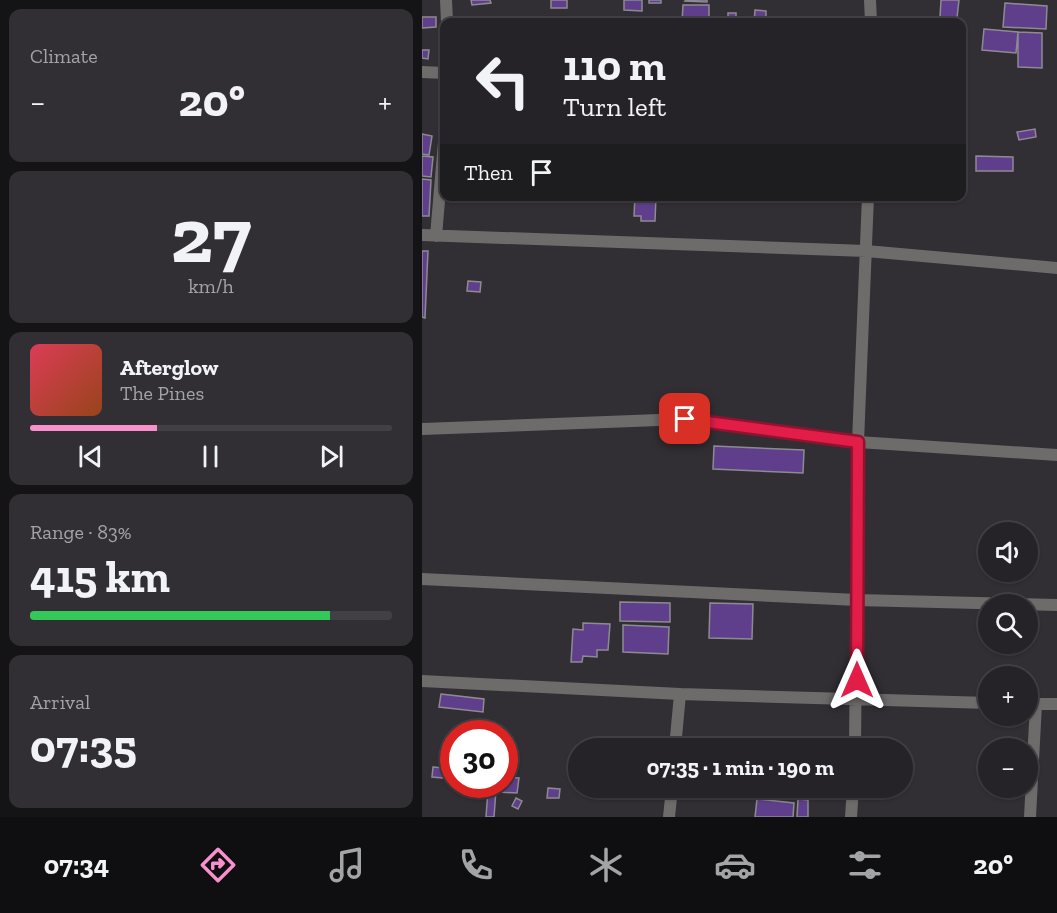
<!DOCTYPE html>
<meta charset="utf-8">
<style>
:root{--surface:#252327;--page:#312f33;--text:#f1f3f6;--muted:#a3a4a7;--line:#424044;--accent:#f890cc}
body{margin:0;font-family:"Zilla Slab",serif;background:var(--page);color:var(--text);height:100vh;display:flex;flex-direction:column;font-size:22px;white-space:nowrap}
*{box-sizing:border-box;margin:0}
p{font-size:20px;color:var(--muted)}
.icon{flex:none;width:33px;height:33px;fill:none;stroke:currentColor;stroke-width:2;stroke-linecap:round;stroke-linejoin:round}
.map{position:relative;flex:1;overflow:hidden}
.sheet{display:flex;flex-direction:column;gap:9px;padding:9px;background:#141315;width:422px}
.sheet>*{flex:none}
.banner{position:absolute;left:18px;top:18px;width:526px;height:183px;border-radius:12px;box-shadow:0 2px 4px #0004,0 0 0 2px var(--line);background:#252327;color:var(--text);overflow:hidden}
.buttons{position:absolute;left:556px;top:522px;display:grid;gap:12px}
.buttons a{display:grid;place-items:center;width:60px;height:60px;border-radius:50%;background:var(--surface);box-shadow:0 2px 4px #0004,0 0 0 2px var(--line);font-size:30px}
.speed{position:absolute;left:18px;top:720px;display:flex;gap:12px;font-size:30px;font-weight:700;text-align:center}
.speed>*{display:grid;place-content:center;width:78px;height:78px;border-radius:50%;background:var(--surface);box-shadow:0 2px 4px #0004,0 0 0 2px var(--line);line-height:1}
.speed .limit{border:9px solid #d22;background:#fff;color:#111}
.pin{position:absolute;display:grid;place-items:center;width:51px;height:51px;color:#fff;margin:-26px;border-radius:12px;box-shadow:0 3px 9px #0006}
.me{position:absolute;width:66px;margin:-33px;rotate:0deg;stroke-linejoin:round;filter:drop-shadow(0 0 4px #0008)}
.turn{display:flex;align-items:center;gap:21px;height:126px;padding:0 24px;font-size:27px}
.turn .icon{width:78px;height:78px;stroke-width:2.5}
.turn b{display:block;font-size:42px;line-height:51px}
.then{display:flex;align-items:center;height:57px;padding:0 24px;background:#0003;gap:12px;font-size:22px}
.big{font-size:45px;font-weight:700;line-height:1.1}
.sheet .card{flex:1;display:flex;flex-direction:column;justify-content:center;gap:9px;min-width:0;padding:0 21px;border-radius:12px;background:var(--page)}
.sheet .dial{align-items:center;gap:0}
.dial b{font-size:78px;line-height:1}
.song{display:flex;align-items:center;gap:18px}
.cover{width:72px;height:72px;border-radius:9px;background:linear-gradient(135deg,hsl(350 70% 55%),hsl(20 70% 35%))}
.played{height:6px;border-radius:3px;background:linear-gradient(90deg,var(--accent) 35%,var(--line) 35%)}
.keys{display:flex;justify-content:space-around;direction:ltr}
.heat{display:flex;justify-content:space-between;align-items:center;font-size:33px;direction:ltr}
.charge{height:9px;border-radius:4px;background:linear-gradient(90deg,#34c759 83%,var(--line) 0)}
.trip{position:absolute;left:146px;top:738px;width:345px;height:60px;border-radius:30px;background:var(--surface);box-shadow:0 2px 4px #0004,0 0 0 2px var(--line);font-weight:700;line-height:60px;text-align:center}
.dock{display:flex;height:96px;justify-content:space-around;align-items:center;background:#0f0e10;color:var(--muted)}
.dock .icon{width:42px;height:42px}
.dock .on{color:var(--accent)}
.dock b{font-size:27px;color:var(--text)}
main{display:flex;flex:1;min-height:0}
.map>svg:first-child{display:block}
</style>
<main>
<section class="sheet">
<div class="card"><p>Climate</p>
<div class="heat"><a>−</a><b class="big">20°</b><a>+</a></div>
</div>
<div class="card dial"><b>27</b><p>km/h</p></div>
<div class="card">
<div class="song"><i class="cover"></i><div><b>Afterglow</b><p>The Pines</p></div></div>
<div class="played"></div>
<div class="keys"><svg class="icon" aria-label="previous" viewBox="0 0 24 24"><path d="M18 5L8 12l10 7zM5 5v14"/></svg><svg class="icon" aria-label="pause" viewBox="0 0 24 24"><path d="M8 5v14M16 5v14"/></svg><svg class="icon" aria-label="next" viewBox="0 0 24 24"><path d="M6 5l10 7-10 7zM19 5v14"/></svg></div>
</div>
<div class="card"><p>Range · 83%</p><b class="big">415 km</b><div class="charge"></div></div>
<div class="card"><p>Arrival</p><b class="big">07:35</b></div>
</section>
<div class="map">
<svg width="636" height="817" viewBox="0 0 636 817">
<rect width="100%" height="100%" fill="#312f34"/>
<path fill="#5f3f8b" stroke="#8d8b91" stroke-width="1.5" d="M49 0H68L69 3 50 5Z
M129 0H145V8H129Z
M202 0H220V11L202 10Z
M227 0H239V3H227Z
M264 0H285V2L263 1Z
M519 0H537L535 18 518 17Z
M583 3 625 6 624 29 581 27Z
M261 5H287V22H260Z
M333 10 344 11V22H332Z
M306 13H314V22H306Z
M0 17H14V27L0 28Z
M476 18 494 20 493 22H475Z
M562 29 596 32 594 53 560 50Z
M596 32 620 33V68L596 67Z
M0 50H7L6 59 0 58Z
M613 129 614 137 597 140 595 132Z
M0 134 10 136 7 155 0 154Z
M0 156 11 157 9 177 0 176Z
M554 156 591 157V171H554Z
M0 179 9 180 7 216H0Z
M213 196H234L233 221H219V216H212Z
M0 251H6L3 318 0 317Z
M46 281 59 282 58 292 45 291Z
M292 446 382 450 381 473 291 469Z
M198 602 248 603V622L198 621Z
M288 603 331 604 330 639 287 638Z
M161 623 188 624 186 650H175V657L161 656 160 662H149L151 629 161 630Z
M201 625 247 627 246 654 201 652Z
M19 694 62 699 61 712 17 707Z
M47 724H57L56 734H46Z
M11 767 32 769V779L10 777Z
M82 777 97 778 95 793 76 792V784H82Z
M126 788 138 789 137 798H125Z
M66 790H74L72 817H64Z
M94 798 100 801 96 809 90 806Z
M335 799 372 803 371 817H333Z
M376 799 386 800V817H375Z"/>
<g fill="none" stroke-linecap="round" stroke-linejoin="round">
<path stroke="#6e6b6b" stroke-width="12" d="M24 0 25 22
M448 0 449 22
M0 72 22 73
M0 235 444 251 636 268
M14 236 22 142
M0 429 263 419 436 442 636 455
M0 579 435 600 636 605
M0 681 258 694 567 703
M607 704H636
M253 748 258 694
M433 748 436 442 446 196
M247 817 250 788
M429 817 431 788
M608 817 614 704"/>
</g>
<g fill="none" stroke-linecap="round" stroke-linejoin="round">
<g stroke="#92132f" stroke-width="15">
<path id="route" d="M263 419 436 442 435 680"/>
</g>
<use href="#route" stroke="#e11d48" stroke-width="10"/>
</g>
</svg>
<div class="buttons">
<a><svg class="icon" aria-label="sound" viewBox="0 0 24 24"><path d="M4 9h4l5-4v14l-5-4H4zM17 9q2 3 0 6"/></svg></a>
<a><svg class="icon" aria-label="search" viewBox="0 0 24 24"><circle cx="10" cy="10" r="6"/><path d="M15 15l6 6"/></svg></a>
<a>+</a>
<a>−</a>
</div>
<div class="speed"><div class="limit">30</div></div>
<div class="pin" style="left:263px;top:419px;background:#d93025"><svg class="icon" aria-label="arrive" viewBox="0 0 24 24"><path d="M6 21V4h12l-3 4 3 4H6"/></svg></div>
<svg class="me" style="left:435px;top:680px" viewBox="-20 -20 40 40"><path d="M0-17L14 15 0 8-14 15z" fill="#e11d48" stroke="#fff" stroke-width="4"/></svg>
<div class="trip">07:35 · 1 min · 190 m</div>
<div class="banner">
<div class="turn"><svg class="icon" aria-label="left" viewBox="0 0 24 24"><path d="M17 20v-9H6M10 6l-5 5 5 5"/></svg><div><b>110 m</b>Turn left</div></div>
<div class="then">Then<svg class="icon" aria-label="arrive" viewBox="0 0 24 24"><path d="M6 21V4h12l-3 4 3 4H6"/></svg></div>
</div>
</div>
</main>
<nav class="dock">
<b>07:34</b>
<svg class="icon on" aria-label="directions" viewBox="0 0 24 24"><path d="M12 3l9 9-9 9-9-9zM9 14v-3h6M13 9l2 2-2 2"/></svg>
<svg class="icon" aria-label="music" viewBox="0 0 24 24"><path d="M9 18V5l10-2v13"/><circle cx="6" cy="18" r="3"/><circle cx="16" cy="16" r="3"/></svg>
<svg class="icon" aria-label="phone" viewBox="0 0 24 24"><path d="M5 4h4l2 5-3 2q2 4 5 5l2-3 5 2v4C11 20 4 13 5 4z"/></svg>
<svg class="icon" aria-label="climate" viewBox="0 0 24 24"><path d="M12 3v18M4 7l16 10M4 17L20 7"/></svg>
<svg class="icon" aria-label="car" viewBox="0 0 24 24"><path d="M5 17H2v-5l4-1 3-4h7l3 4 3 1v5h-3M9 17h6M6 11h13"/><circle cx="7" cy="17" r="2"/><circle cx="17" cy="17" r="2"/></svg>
<svg class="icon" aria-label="filters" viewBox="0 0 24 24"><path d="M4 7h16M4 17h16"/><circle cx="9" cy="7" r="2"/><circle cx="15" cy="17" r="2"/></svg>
<b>20°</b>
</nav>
